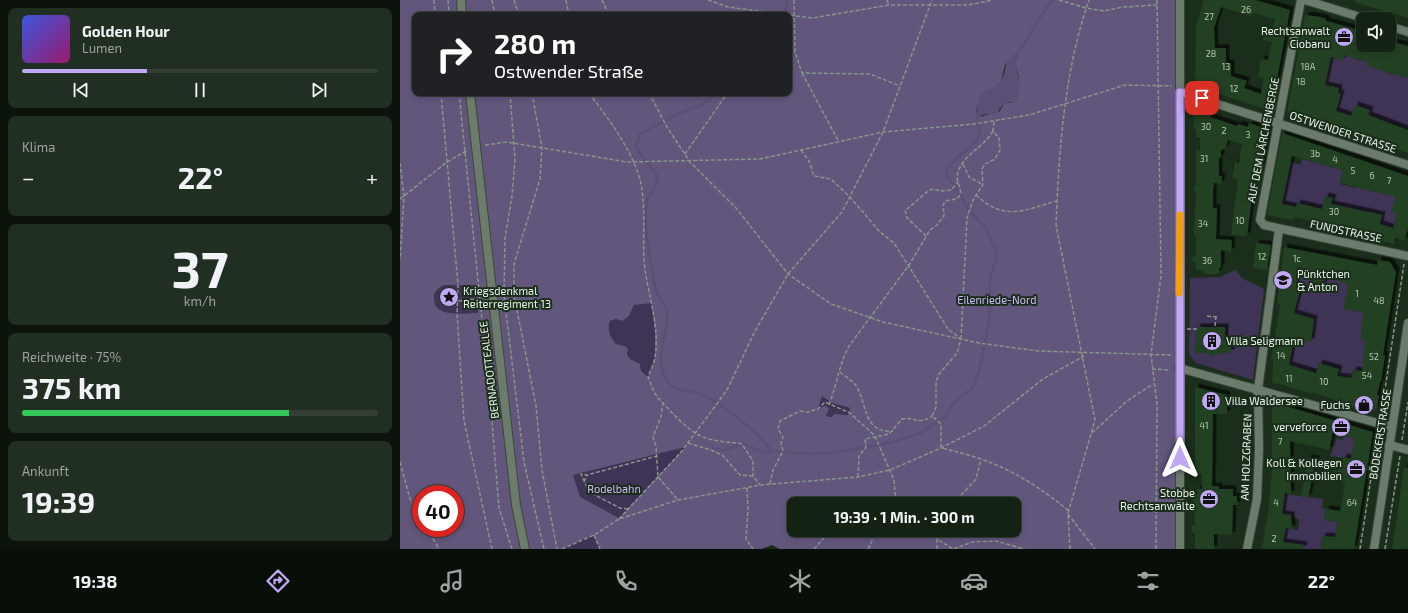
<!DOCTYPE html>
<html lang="de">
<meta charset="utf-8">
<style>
:root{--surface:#142214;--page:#212f22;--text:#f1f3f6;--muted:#9da4a0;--line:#333f34;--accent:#c0a8f3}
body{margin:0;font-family:"Exo 2",sans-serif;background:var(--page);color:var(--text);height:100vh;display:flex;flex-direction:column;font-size:15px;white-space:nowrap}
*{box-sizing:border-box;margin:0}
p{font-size:13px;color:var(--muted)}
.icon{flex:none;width:22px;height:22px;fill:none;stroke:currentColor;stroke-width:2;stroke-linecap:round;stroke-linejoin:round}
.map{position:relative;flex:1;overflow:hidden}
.details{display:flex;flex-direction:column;gap:8px;padding:8px;background:#0b130b;width:400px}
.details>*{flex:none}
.guide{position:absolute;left:12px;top:12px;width:380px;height:84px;border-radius:8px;box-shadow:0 2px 6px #0003,0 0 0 1px var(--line);background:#202124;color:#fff;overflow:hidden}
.tools{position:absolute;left:956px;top:12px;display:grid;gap:8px}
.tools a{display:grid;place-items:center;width:40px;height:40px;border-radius:8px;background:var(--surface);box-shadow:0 2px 6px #0003,0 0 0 1px var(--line);font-size:20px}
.speed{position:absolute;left:12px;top:485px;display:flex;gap:8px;font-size:20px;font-weight:700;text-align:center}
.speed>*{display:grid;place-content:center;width:52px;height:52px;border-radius:50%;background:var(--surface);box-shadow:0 2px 6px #0003,0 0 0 1px var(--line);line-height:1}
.speed .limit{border:6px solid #d22;background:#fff;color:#111}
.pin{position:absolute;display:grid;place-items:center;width:34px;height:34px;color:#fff;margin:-17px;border-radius:8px;box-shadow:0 2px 6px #0006}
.me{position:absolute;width:44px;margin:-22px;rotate:0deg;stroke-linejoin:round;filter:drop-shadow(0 0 3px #0008)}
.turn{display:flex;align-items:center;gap:14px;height:84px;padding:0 16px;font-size:18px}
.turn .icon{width:52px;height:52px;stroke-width:2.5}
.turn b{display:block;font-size:28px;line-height:34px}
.big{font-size:30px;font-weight:700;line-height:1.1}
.details .widget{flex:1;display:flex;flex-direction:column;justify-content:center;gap:6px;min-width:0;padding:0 14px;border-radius:8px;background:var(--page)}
.details .dial{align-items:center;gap:0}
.dial b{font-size:52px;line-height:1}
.song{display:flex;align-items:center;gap:12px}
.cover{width:48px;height:48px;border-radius:6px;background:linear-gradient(135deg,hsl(230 70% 55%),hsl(320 70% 35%))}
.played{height:4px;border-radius:2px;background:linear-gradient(90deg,var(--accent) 35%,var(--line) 35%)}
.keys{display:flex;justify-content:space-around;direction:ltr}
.heat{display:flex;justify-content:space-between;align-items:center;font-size:22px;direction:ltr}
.charge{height:6px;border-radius:3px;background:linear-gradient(90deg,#34c759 75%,var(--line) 0)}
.trip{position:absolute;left:387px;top:497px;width:234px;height:40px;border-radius:8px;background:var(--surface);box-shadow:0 2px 6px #0003,0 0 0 1px var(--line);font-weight:700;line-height:40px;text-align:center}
.tab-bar{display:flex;height:64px;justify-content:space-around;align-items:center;background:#080e08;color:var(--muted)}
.tab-bar .icon{width:28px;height:28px}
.tab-bar .selected{color:var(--accent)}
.tab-bar b{font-size:18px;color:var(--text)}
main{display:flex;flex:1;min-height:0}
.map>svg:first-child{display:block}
</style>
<main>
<section class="details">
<div class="widget">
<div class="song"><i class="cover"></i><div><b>Golden Hour</b><p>Lumen</p></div></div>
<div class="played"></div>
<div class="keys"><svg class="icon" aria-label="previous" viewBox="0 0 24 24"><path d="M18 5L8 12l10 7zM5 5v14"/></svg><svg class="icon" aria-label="pause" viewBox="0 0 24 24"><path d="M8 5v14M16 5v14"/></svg><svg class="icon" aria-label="next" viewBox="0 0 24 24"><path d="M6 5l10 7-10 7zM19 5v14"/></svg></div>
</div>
<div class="widget"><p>Klima</p>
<div class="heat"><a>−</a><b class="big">22°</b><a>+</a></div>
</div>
<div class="widget dial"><b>37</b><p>km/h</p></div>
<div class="widget"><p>Reichweite · 75%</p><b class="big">375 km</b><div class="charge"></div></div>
<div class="widget"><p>Ankunft</p><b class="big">19:39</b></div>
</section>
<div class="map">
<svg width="1008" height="549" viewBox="0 0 1008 549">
<defs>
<filter id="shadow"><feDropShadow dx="3.5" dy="-3.5" stdDeviation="0" flood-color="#0009"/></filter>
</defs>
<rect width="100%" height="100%" fill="#1b2d1b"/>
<path fill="#3f3356" d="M966 51 983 71 994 75 998 62 1008 78V130L1004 128 1001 136 1000 131 1001 125 980 121 981 119 969 116 967 118 969 110 955 105 949 123 945 121 948 115 936 111 941 94 938 93 939 88 930 86 904 92 930 57 942 61 944 53 953 52 952 58 963 61Z
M902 159 943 170 940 184 956 188 961 173 996 197 991 212 997 214 993 228 980 224 982 215 930 210 933 198 926 196 922 209 897 203 896 207 882 204 891 162 900 165Z
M897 262 912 269 923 278H935V280L948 283 944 309 965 312 963 315 961 339 974 342 964 347V371L953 370 951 378H936L938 368 919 363 916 372 909 371 908 373 889 365 894 339 911 341 914 319 894 313 896 292 902 294 904 288 896 286Z
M836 270 842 278 864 289 853 380 796 363 789 355 790 278 820 277Z
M44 285H74L78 313C65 313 35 318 34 299 33 292 38 288 44 285Z
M251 302 255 331V357L248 377 241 371 240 364 230 360 225 346 216 344C210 336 207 331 210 321L229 316 234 305Z
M422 396 432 403 450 408 448 415 435 414 431 417 426 416 428 408 418 409Z
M945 436 958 439 952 450 951 459 930 456 937 438 942 440Z
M285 446 219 519 179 497 173 475Z
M885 494 923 499 922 508 926 509 924 520 938 522 935 537 922 536 921 546 932 549H894L895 544 883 542 885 528 898 530 899 519 882 514Z
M194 535 200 549H162Z"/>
<path fill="#62567d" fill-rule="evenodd" d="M0 0H780V549H380L372 545 361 549H200L193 535 162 549H0ZM15 15H389V93H15ZM617 54 615 62 619 78 611 103H604L600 111 576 118V109L583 94 596 87 601 81 605 65ZM44 285H74L78 313C64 313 35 318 34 299 33 292 38 288 44 285ZM251 303 255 331V357L248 377 241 371 240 364 230 359 227 354 228 349 225 346 216 344C210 336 207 331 210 321L216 319 222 321 229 316 234 305ZM422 396 432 403 450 408 448 415 435 414 431 417 426 416 429 408 425 406 418 409ZM285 447 219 518 180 497 173 475ZM21 494H55V528H21ZM394 504H614V530H394Z"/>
<path fill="#5b4f75" d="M617 53C612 71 627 86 615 102L604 103 597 113 582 115 578 119 576 118C576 109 577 97 584 92 590 88 596 88 600 82 609 69 600 65 617 53Z"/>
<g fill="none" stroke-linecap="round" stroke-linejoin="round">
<path stroke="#5b4f75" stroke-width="2.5" d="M385 15 387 0
M389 35 391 44 389 47
M617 53C631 37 638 16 653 0
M318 93 302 105 280 113 240 134 236 145C239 158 256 167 257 178 258 189 246 195 246 205 244 228 251 267 256 290 258 297 266 304 267 311 270 334 253 354 265 377 274 393 284 389 298 393 303 394 308 397 312 400 330 410 359 434 372 451L410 454 439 452 494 442 522 432 547 415 552 405 573 387 579 372 589 322 590 278 596 260V250L584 225 568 210 564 200 546 174C550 156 576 148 579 135 581 131 579 124 578 119
M313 448 325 450 342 444 366 453 372 451"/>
</g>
<path fill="#214022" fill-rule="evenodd" filter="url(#shadow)" d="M804 0H855L890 10 871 111 795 86 796 27ZM821 7 852 16 853 13 875 19 872 34 864 33 863 40 872 42 868 60 861 59 858 77 864 78 861 94 844 88 847 81 831 76V63H826V48H815L814 28Z
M955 0H1008V18L954 2Z
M905 15 920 17 926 19V21L963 31V45H989V41L1008 46V78L983 71 966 65 967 62 944 55 942 61 931 57 925 85 939 88 938 93 941 94 936 111 951 116 955 105 970 110 968 115 1008 130V153L910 122 887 113Z
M798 111 811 115 810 117 837 126 838 124 848 127 849 123 866 129 868 131 862 167 858 169 856 180H854L847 236 831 235 838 179 832 178 835 162 839 163 842 144 828 140 825 149 821 150V158H819V176H822L821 184 814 183 813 191V208H817L816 239 832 240 831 252 821 250V268H819V273L813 274H806L803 273V270H796V264L791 259 796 255V235H794L796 192 794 191V187L796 185V150H800V137H796V129H794L793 115Z
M882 133 1008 176V229L1004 241 995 238 994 244 953 234 954 230 894 217 893 220 867 215ZM892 156 943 170 940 183 996 197 991 212 997 214 993 228 980 224 982 215 931 204 933 198 925 196 922 209 897 203 896 207 882 204Z
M856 243 871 245 867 270 853 268Z
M884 247 977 265 978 260 990 262 996 272 983 355H985L981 382H980L977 395H979L977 409 970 413 913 392 912 394 885 386V385L872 383 873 368V359H871L880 305 877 304ZM898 267 912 269 910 283 923 286 925 278 948 283 944 309 963 312 961 337V340H965L962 371 953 370 951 378 937 376 939 369 919 363 916 373 889 365 894 339 911 342 914 319 894 313 901 287H896Z
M797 327H825V339H828L832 351 830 353 816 354 813 357 806 353H794Z
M795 387 827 395V414H813L812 486H819V489H833V496H837V505H833L832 535 814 534V549H795V533H792V525H795L793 495H797V489H802V474H795Z
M872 402 973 432 954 549H921L922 536 935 537 938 522 924 520 926 509 940 511 945 483 932 480 934 470 937 471 939 461 942 462 943 457 951 459 954 438 933 432 929 450 890 441 891 494 885 493 882 514 891 515 892 529 886 528 883 542 904 545 903 549H862L868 512 872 471Z
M908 458 916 459 908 498 901 496Z
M1004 468H1008V549H992Z"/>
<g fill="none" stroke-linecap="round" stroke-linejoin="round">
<g stroke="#384938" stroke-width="10">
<path id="minor" d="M901 0 860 220 864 225 1008 256
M905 0 966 19
M989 26 1008 32
M780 92 1008 165
M779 368 992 427
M989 445 1008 450
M847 549 857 499 859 449 858 390 879 229"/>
</g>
<g stroke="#384938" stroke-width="10">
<path id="tertiary" d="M61 0 62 15
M70 93 116 505 125 549
M780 549V0
M974 549 1008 323"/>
</g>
<path stroke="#889788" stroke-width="1.5" stroke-dasharray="4 2" stroke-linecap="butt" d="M34 0 35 15
M48 0 49 15
M92 0 95 15
M114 0 119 15
M166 0 169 15
M202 0 209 15
M308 0 328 7 412 18 489 5H568L593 0
M394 0 395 52 402 73 470 74 500 86
M487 0 489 5
M659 0 686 8 704 11 723 7 757 5
M389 56 395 52
M402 73 439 142
M41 93 58 285 57 313 64 421 92 549
M59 93 91 409 99 508 112 549
M110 93 115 159 112 196 105 238 104 295 124 462 144 549
M132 93 142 148 140 179 114 264V295L136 406 142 470 157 549
M189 93C208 118 227 143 238 173 248 203 241 238 245 270 249 297 260 329 255 357 254 364 250 371 248 377 251 383 254 394 259 399 273 413 289 434 309 439 320 442 331 442 342 444L353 461V476L360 485
M249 93 267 127 290 162 336 208 388 274 431 304 483 322 579 343 638 351 771 355
M85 145 107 142 227 162 360 159 483 132 574 124 629 115 725 85 772 86
M401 150 409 161 414 176 431 179 450 197 480 232 494 243 548 329 561 339 557 353 539 374 536 382V407L532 416 541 424V448C595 460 626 476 669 511
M285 154 326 95 330 93
M0 163 4 196 0 260
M563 164 569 177 582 184
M576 195C605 222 624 210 657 201
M0 199 47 162 68 150
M526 236 507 218 505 210C515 204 521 195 532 189L541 191 551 190 558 182
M103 296 113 295
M58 301 85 298
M807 316 817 317
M815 326 816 316
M787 329H797
M561 339 567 218 573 200 583 184 582 169 585 164 595 159 600 150 599 138 593 131 594 121
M752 369 770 370
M440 372C446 377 453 381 457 387 467 405 464 434 493 431
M263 402 261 417 253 437 256 446 258 477 278 500
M429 405C437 384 439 365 449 346L509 265 530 230 537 225 544 216C543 201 541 201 557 199L560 195C562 188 557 183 557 177 560 155 584 148 593 131
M981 416 1004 264
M692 433 727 401 753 384
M1002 440 1008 402
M288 443 311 450 322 455 340 475 353 476
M0 462 10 499 21 518
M458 477 459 456 466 447 465 439 489 434 502 419C515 416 518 426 532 416
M184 482 187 475
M370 484 373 470 383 451 381 443 383 437 378 429 380 421 400 411 408 412 418 409 425 402 450 413 475 436 494 480 496 504
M347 488 348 509 346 539 353 549
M553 504 576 479 581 459
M228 509 220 508 189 492 181 474 187 475 257 456
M668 514 695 549
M219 519 281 452 319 401 328 388 355 331 388 274 442 212 483 132 532 0
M27 528 39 549
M533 530 537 539 553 549
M194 535 200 549
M162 549 194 535 219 519 278 500 361 485 458 477 490 470 541 448 584 426 643 379 684 356
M414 549 431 530
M468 549 475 535 476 530
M537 549V539
M554 549 572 542 596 541 624 549
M670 549 668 513 695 420 656 225C659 150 664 72 689 0
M756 549 757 405 751 354 761 276 757 0
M960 549 978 432
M985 549 1000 456"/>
<use href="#minor" stroke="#6d7b6c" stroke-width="8"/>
<use href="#tertiary" stroke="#6d7b6c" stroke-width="8"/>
</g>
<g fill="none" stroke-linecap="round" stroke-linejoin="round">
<g stroke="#7d6d9e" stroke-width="10">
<path id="route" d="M780 458V92L802 98"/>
</g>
<use href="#route" stroke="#c0a8f3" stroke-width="7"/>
<path stroke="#f59e0b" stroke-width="7" d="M779 293 780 215"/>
</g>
<defs>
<g id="office-disc" transform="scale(1)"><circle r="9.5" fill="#c0a8f3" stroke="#1b2d1b"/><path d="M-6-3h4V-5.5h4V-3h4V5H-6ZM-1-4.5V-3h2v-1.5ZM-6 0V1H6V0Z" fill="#111"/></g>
<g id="school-disc" transform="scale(1)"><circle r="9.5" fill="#c0a8f3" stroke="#1b2d1b"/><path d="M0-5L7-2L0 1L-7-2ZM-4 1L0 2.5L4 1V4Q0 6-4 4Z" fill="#111"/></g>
<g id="sight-disc" transform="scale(1)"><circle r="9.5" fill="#c0a8f3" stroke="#1b2d1b"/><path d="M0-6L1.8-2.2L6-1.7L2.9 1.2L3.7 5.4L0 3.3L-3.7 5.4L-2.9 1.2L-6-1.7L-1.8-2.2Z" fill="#111"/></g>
<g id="building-disc" transform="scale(1)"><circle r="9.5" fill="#c0a8f3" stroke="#1b2d1b"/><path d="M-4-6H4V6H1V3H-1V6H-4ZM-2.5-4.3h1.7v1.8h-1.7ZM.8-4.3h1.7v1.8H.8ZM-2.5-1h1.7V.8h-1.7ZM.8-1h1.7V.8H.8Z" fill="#111"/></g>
<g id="shop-disc" transform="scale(1)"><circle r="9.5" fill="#c0a8f3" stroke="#1b2d1b"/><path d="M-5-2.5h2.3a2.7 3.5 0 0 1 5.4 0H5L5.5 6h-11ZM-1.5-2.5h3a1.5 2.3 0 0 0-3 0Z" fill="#111"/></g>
</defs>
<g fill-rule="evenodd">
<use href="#office-disc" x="944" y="37"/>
<use href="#school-disc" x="883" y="280"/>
<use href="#sight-disc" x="49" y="297"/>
<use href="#building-disc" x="812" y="341"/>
<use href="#building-disc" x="811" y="401"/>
<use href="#shop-disc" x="964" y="405"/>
<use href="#office-disc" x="941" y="427"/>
<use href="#office-disc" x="956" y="469"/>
<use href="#office-disc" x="809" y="499"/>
</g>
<g text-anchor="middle" stroke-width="4" stroke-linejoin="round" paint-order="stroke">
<g font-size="9" fill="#b8c8b8">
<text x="846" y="13">26</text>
<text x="809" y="20">27</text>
<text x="811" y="57">28</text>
<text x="826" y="70">13</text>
<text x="908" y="70">18A</text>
<text x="901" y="85">18</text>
<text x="834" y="92">12</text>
<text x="806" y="130">30</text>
<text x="824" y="134">2</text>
<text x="848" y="138">3</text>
<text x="915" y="157">3b</text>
<text x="804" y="162">31</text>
<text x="935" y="163">4</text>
<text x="953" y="174">5</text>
<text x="972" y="179">6</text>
<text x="989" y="184">7</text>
<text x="934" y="215">30</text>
<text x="840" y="224">10</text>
<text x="803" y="227">34</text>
<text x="862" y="260">12</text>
<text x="897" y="262">1c</text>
<text x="807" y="264">36</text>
<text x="957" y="297">1</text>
<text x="979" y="304">48</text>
<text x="881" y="359">14</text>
<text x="974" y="360">52</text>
<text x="967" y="379">54</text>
<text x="889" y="382">11</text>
<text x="924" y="385">10</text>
<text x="804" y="429">41</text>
<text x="880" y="445">7</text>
<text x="876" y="506">4</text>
<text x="952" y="506">64</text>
<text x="874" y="542">2</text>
</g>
<g font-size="11" fill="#ebf6ea" stroke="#1b2d1b" text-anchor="end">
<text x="930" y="35">Rechtsanwalt<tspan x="930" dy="13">Ciobanu</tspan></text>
<text x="897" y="278" text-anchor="start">Pünktchen<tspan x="897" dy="13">&amp; Anton</tspan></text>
<text x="63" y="295" text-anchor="start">Kriegsdenkmal<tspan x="63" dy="13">Reiterregiment 13</tspan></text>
<text x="826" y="345" text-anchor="start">Villa Seligmann</text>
<text x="825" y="405" text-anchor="start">Villa Waldersee</text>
<text x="950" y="409">Fuchs</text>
<text x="927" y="431">verveforce</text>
<text x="942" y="467">Koll &amp; Kollegen<tspan x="942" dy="13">Immobilien</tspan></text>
<text x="795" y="497">Stobbe<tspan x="795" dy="13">Rechtsanwälte</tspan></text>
</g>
<g font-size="11" fill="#ebf6ea" stroke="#1b2d1b">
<text transform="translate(943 132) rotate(18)" y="4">OSTWENDER STRASSE</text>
<text transform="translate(863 140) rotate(-79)" y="4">AUF DEM LÄRCHENBERGE</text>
<text transform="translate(946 231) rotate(12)" y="4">FUNDSTRASSE</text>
<text transform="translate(89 370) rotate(-97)" y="4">BERNADOTTEALLEE</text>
<text transform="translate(980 434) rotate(-81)" y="4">BÖDEKERSTRASSE</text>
<text transform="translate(846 457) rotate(-88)" y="4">AM HOLZGRABEN</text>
</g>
<g font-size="11" fill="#cfbbfc" stroke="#1b2d1b">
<text x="597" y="304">Eilenriede-Nord</text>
<text x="214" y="493">Rodelbahn</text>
</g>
</g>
</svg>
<div class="tools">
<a><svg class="icon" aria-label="sound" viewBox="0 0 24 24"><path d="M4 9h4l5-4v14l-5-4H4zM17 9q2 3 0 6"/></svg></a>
</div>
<div class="speed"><div class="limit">40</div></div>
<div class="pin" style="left:802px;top:98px;background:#d93025"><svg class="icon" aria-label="arrive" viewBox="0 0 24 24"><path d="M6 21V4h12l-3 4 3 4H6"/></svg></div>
<svg class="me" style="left:780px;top:458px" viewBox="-20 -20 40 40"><path d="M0-17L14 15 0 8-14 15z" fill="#c0a8f3" stroke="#fff" stroke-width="4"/></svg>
<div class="trip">19:39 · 1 Min. · 300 m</div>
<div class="guide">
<div class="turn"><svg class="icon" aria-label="right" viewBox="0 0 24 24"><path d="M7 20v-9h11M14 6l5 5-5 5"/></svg><div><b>280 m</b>Ostwender Straße</div></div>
</div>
</div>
</main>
<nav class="tab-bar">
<b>19:38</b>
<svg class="icon selected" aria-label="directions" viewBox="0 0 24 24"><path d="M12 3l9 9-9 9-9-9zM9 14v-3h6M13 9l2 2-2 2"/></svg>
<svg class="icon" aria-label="music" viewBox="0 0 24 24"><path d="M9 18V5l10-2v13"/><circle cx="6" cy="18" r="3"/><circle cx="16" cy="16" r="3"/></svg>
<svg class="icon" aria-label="phone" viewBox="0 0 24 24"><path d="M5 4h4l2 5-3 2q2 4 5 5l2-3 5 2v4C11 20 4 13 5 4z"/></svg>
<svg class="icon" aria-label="climate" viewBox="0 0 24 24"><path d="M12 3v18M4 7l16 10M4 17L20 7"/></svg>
<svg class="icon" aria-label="car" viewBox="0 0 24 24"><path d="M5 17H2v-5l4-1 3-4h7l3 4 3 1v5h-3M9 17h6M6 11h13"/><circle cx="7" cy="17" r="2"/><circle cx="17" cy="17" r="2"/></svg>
<svg class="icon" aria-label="filters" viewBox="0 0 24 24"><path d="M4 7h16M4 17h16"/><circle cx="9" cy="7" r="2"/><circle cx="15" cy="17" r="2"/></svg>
<b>22°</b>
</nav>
